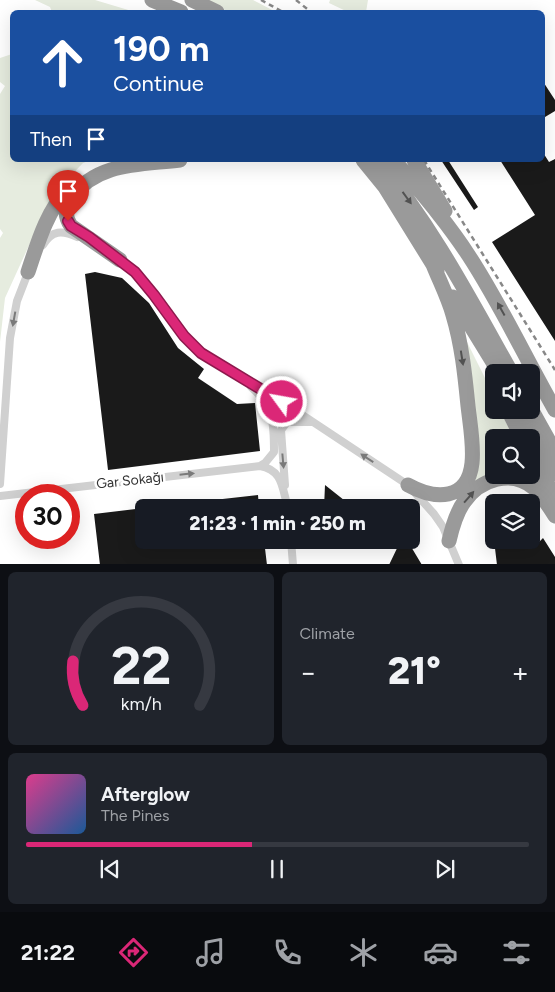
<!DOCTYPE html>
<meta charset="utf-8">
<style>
:root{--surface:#171b24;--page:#20242c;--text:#f1f3f6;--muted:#9ea1a6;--line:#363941;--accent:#db2777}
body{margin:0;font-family:Figtree,sans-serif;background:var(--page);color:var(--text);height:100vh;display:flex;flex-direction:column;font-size:19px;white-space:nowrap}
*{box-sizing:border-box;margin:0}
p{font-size:16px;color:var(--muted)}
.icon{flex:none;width:28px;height:28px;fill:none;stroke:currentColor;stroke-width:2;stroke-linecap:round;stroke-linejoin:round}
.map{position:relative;height:564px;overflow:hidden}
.side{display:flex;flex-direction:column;gap:8px;padding:8px;background:#0d0f14;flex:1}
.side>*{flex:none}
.banner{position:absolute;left:10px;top:10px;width:535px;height:152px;border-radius:8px;box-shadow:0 5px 20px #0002;background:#1a4fa0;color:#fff;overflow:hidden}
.controls{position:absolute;left:485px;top:364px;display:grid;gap:10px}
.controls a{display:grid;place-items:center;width:55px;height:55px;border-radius:8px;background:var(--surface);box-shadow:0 5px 20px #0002;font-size:25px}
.speed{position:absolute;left:15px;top:484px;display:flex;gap:10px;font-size:25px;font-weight:700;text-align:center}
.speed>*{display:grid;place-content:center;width:65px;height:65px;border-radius:50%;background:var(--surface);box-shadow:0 5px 20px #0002;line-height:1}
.speed .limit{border:8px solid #d22;background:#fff;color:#111}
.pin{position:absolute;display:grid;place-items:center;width:42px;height:42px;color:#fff;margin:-51px -21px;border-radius:50% 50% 50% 0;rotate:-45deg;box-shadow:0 0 5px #0007}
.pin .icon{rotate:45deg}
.me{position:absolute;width:55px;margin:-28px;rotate:302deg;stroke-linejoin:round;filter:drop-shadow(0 0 4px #0008)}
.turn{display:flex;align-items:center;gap:18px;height:105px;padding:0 20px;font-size:22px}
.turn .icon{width:65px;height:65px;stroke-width:2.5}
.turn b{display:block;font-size:35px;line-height:42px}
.then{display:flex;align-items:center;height:48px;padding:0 20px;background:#0003;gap:10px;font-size:19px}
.big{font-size:38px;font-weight:800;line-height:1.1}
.side .card{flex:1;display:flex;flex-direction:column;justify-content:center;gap:8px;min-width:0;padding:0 18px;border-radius:8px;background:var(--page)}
.side .dial{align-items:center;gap:0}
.dial svg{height:130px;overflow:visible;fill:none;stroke:var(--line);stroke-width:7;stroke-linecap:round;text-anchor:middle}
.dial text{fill:var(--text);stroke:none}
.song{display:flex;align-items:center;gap:15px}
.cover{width:60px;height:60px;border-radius:8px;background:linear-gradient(135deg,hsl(330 70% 55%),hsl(210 70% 35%))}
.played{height:5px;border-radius:2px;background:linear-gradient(90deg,var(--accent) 45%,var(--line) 45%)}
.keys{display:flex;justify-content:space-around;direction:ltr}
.heat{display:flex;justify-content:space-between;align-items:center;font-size:28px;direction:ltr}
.side .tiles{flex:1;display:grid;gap:8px;grid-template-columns:1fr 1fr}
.card:last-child{grid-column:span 2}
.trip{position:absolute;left:135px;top:499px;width:285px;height:50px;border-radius:8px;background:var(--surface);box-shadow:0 5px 20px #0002;font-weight:800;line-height:50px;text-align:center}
.tab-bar{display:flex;height:80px;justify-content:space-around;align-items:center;background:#090b0e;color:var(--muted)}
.tab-bar .icon{width:35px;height:35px}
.tab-bar .selected{color:var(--accent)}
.tab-bar b{font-size:22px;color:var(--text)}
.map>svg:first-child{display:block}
</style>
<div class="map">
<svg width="555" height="565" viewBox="0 0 555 565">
<rect width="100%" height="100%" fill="#fff"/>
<path fill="#e6ecdf" d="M35 0H95L135 12H52L50 7Z
M207 0H253L276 12H229Z
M330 0H368L366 12H348L329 3Z
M12 54V160H91L83 163 52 195 5 298 0 342V238L3 233 0 229V94L5 86 0 82V58Z
M466 340 494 396V410H500L513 437 494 438V475L474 486Z"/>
<path fill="#1a1a1a" d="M542 80 555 100V111L545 117 542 112Z
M542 151 549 162 555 159V341L492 242 535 215 500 160H542Z
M441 160H448L478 207 474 210Z
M95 272 122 278 149 303 178 348 204 369 198 378 237 404 255 403 260 451 108 470 85 274Z
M325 485 354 508H324Z
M258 495 259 508H187V503Z
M144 508V540H264L267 565H100L94 514Z
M531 531 538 543 543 538 555 557V565H497L494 540H531Z
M401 540H407L422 565H389Z"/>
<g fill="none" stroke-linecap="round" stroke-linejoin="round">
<path stroke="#d0d0d0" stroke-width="8" d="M43 245C52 230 62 230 77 237
M118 259 144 281 184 336 201 353 298 412 408 485 434 514 443 527 459 565
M251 387C274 407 274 424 274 452L265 463 260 466
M0 484 10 338 17 301 29 270
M285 485 281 430 287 422H310
M0 496 260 466C283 470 282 488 288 508
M291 540 293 565"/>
<path stroke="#9a9a9a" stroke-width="15" d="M152 0 181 12
M192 0 217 12
M363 160 385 187 437 271
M377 160C431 224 470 299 511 372
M394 160C420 191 447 222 469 256 501 305 526 359 555 410
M414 160 445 211
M120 260 71 226C64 216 65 206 72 197 97 162 141 165 180 160
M28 272C37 245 47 210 68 189
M453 297 499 372
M531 409 555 452
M508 410 522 438
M519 410 555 474
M531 454 555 498
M408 485C435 500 468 501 472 463 474 445 470 424 468 406 465 376 462 345 453 315 448 297 439 280 432 262
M449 541C452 528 456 513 464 502 480 479 512 469 534 488 542 496 549 506 555 516"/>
<path stroke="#888" stroke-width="2.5" stroke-dasharray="5 4" stroke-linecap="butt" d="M261 0 283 12
M296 0 311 12
M424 160 555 370"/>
</g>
<defs><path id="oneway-solid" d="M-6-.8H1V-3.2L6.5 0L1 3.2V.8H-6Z" transform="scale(1.25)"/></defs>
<g fill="#525252">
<use href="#oneway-solid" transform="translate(407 198) rotate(54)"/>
<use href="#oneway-solid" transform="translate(501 309) rotate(-119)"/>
<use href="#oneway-solid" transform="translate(462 358) rotate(81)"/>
<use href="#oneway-solid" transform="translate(469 497) rotate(-49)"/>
</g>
<g fill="#7a7a7a">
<use href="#oneway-solid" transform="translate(14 319) rotate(100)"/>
<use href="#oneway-solid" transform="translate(367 458) rotate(-147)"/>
<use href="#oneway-solid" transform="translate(283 461) rotate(85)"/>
<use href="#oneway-solid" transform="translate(187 474) rotate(-6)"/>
</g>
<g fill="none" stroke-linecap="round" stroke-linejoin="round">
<g stroke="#8e194d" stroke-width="12">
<path id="route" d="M68 221 71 226 89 237 135 272 154 295 184 336 201 353 282 402"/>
</g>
<use href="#route" stroke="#db2777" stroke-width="9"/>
</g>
<g text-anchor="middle" stroke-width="5" stroke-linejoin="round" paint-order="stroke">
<g font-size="14" fill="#333" stroke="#fff">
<text transform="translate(130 480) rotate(-6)" y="5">Gar Sokağı</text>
</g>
</g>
</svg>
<div class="controls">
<a><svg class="icon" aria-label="sound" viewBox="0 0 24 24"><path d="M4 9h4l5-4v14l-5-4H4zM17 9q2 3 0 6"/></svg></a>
<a><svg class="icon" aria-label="search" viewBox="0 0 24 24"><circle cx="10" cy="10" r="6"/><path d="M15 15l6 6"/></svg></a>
<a><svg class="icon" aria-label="layers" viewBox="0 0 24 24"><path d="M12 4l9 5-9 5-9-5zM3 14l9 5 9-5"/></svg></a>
</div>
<div class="speed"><div class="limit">30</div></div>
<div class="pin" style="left:68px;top:221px;background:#d93025"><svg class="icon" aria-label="arrive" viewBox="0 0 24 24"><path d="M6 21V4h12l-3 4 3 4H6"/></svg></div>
<svg class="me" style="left:282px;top:402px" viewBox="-20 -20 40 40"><circle r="17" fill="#db2777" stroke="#fff" stroke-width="3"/><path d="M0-11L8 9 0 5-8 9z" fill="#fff"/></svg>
<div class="trip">21:23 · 1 min · 250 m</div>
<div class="banner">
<div class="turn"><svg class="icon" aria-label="ahead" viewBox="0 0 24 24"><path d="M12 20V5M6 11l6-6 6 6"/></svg><div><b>190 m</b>Continue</div></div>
<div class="then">Then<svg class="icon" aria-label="arrive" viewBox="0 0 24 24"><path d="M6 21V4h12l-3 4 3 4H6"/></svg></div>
</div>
</div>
<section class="side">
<div class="tiles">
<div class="card dial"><svg viewBox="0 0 100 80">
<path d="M14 69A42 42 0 1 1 86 69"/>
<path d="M14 69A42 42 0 0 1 8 42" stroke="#db2777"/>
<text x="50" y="56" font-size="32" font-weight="700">22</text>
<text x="50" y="72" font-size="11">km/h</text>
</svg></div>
<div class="card"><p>Climate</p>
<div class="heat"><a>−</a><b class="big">21°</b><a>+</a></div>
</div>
<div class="card">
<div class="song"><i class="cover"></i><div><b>Afterglow</b><p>The Pines</p></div></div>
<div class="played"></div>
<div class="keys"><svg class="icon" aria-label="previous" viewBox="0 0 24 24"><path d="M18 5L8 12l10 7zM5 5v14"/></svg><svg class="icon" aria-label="pause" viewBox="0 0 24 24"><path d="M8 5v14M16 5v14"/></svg><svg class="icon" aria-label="next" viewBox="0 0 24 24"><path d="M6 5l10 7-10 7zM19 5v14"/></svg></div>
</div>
</div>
</section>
<nav class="tab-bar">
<b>21:22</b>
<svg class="icon selected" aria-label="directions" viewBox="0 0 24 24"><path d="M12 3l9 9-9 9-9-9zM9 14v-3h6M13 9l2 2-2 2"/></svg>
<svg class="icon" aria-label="music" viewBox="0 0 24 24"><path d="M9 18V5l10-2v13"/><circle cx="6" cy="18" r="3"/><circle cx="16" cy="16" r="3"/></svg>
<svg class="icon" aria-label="phone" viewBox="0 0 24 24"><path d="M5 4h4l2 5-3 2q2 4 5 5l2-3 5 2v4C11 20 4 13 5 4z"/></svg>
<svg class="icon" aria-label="climate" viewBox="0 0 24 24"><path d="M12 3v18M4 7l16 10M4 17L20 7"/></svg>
<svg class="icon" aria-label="car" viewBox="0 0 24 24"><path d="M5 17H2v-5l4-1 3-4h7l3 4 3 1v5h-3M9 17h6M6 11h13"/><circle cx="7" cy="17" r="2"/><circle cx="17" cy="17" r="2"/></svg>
<svg class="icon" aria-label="filters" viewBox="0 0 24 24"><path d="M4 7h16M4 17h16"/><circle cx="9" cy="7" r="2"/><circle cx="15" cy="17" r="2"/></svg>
</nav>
